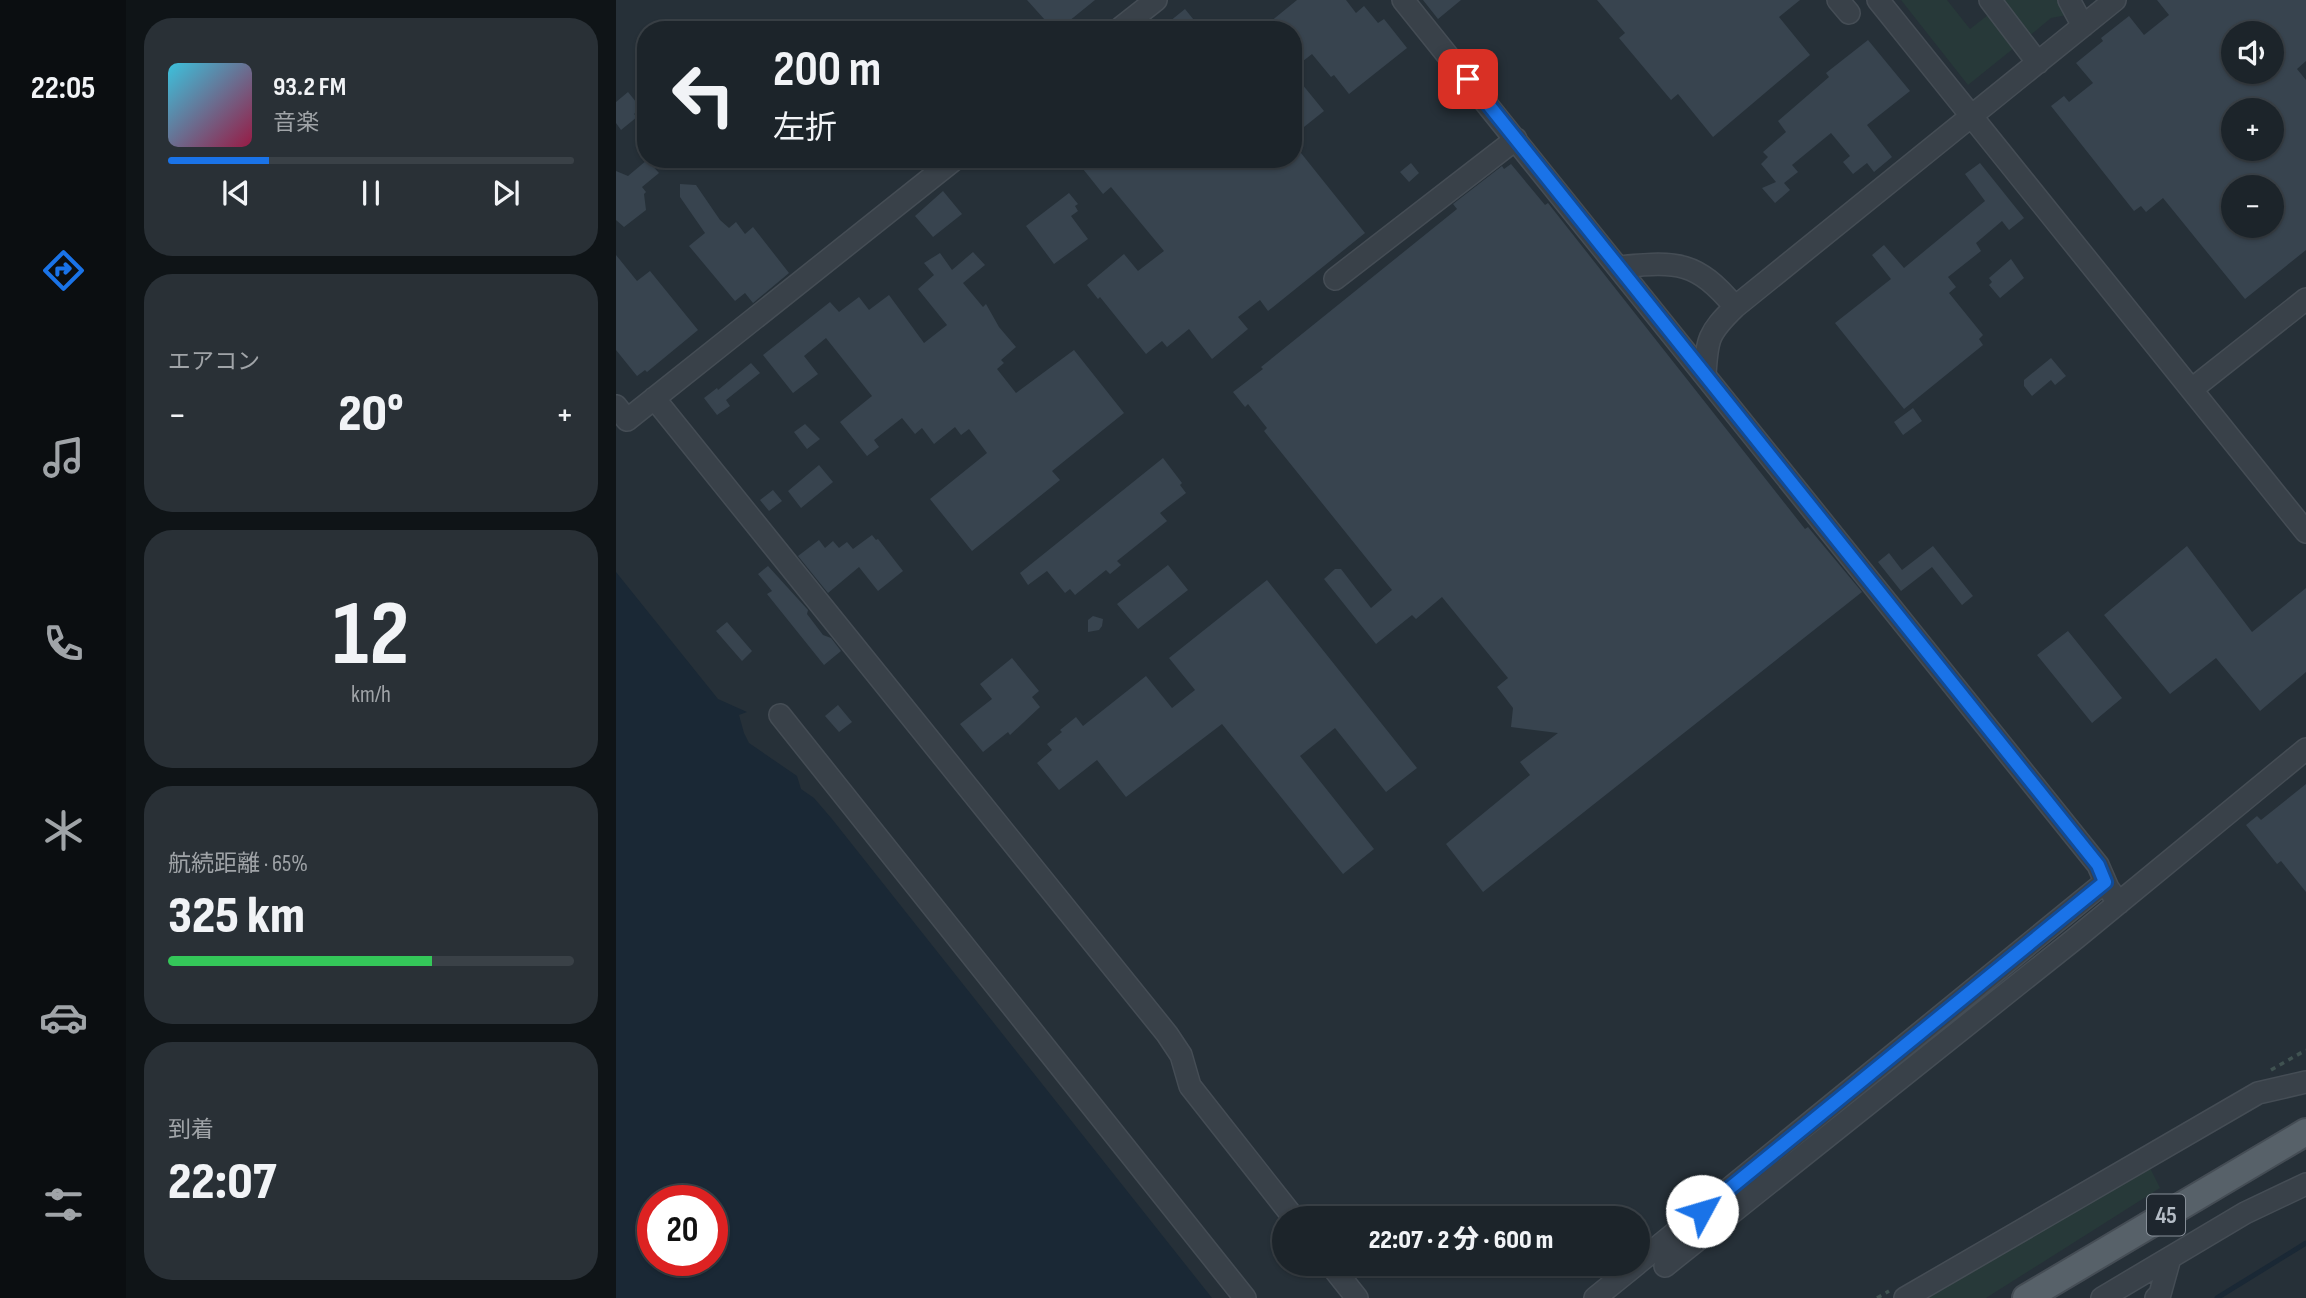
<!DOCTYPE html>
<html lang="ja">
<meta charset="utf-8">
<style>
:root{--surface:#1c242a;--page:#293036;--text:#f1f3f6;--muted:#a0a4a8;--line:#3a4147;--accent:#1a73e8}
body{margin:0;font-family:"Sofia Sans Condensed","Noto Sans JP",sans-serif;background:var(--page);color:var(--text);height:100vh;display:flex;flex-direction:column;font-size:26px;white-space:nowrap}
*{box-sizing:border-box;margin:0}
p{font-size:23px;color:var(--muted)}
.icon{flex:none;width:38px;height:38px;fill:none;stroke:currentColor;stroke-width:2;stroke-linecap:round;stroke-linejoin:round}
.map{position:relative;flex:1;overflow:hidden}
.details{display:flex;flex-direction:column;gap:18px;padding:18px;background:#0f1417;width:490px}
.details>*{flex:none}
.hud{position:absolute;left:21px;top:21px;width:665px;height:147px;border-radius:28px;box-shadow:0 2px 5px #0004,0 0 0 2px var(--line);background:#1c242a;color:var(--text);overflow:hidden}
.controls{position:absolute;left:1605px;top:21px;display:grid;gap:14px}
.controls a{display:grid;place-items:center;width:63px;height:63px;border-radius:50%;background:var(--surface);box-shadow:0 2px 5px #0004,0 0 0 2px var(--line);font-size:35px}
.speed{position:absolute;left:21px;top:1185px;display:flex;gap:14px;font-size:35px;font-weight:700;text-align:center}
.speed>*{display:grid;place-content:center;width:91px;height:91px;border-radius:50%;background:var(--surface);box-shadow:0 2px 5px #0004,0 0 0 2px var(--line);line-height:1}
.speed .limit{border:10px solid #d22;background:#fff;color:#111}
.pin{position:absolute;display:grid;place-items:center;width:60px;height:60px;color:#fff;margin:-30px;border-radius:14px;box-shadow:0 4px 10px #0006}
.me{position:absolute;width:77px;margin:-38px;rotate:51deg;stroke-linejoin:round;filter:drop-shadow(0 0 5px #0008)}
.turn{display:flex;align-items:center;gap:24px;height:147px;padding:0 21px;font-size:32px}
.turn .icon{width:91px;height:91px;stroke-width:2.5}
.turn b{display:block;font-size:49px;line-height:60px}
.big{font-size:52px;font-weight:800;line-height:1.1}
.details .tile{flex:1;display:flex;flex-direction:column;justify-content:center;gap:10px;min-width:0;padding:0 24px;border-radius:28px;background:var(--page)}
.details .dial{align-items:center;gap:0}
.dial b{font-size:91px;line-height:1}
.song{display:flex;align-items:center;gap:21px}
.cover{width:84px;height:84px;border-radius:10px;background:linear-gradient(135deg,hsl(190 70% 55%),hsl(340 70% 35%))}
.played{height:7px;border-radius:4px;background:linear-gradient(90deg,var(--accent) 25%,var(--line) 25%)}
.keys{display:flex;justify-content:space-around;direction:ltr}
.heat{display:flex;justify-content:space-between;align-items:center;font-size:38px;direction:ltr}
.charge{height:10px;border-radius:5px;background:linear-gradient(90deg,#34c759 65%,var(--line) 0)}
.trip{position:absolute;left:656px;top:1206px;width:378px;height:70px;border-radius:35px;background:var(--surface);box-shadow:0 2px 5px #0004,0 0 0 2px var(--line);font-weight:800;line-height:70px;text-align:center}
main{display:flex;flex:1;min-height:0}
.tabs{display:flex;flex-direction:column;width:126px;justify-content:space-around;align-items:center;background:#0b0e11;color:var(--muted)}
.tabs .icon{width:49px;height:49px}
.tabs .selected{color:var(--accent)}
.tabs b{font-size:32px;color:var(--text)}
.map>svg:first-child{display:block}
</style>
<main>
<nav class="tabs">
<b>22:05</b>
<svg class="icon selected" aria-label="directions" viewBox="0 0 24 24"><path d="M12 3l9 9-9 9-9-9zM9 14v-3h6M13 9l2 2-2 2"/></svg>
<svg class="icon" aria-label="music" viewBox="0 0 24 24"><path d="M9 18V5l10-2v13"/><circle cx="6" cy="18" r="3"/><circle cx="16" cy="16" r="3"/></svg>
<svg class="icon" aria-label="phone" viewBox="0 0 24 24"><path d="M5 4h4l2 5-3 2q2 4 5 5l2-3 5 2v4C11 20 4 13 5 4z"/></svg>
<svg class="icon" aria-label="climate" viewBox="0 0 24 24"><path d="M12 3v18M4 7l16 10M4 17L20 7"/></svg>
<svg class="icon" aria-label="car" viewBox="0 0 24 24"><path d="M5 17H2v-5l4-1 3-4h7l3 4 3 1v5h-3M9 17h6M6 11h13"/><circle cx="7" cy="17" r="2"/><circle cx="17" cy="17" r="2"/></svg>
<svg class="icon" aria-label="filters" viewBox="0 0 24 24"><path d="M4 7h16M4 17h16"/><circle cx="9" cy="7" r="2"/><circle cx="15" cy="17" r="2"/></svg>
</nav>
<section class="details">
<div class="tile">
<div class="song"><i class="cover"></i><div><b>93.2 FM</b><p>音楽</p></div></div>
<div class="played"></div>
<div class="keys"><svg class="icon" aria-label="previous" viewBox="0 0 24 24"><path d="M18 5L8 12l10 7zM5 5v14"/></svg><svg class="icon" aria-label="pause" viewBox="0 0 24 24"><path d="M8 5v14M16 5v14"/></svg><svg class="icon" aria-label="next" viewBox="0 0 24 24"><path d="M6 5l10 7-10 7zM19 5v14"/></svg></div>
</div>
<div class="tile"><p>エアコン</p>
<div class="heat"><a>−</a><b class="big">20°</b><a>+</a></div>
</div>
<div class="tile dial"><b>12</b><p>km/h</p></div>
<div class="tile"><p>航続距離 · 65%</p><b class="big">325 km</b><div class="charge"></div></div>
<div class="tile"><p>到着</p><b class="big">22:07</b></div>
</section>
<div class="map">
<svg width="1690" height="1298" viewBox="0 0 1690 1298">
<rect width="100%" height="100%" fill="#263038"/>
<path fill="#273939" d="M1285 0H1331L1354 29 1377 11 1403 44 1352 85Z
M1389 0H1444L1451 15 1435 18 1412 37 1385 3Z
M1534 1168 1544 1188 1370 1298H1307Z"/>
<path fill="#1a2835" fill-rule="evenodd" d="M0 572 102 699 131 712 123 715 128 733 133 743 181 776 185 789 198 798 216 819 596 1298H0ZM37 1200H96V1260H37Z"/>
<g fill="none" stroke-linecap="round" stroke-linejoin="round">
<path stroke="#1a2835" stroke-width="5" d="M1601 1298 1690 1243"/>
</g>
<path fill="#38444f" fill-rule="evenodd" d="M411 0H479L442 30H438Z
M681 0H730L740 13 748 6 762 23 768 19 791 48 733 94 718 75 715 77 696 54 677 69V30H644Z
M807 0H845L822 19Z
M981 0H1184L1163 17 1194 55 1097 137 1062 94 1055 100 1003 38 1009 33Z
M1541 0H1690V61L1681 69 1690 80V250L1629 299 1547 198 1530 212 1525 206 1518 211 1435 106 1448 96 1453 102 1477 83 1460 63 1487 41 1485 38 1513 16 1528 35 1553 15ZM1617 33H1656V72H1617ZM1617 110H1656V149H1617ZM1617 187H1656V226H1617Z
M569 9 586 30H543Z
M1252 40 1294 91 1251 125 1276 157 1258 172 1251 163 1237 174 1227 162 1234 156 1215 133 1176 165 1182 172 1168 183 1174 190 1159 203 1146 188 1160 182 1145 164 1152 157 1147 152 1170 132 1162 121 1213 77 1210 73Z
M677 73 708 111 683 131 677 123Z
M12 92 25 108 18 114 21 117 5 130 0 123V102Z
M677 143 749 233 652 311 644 300 622 317 632 329 596 359 573 329 551 347 546 341 530 354 484 297 482 299 471 285 508 254 522 271 548 251 495 187 487 194 459 159H677Z
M31 160 43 173 26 187 30 192 28 194 30 210 8 227 0 220V171L12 176Z
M795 163 803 173 793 182 784 172Z
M1364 163 1408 218 1393 230 1386 221 1360 243 1365 251 1332 277 1340 287 1333 293 1367 335 1363 339 1367 345 1288 409 1219 323 1275 279 1256 255 1268 245 1288 268 1369 201 1349 174Z
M895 164 929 205 932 203 1189 529 1192 527 1246 592 867 892 830 844 914 775 904 762 942 733 895 727 897 708 881 687 892 678 826 597 800 619 796 615 760 644 708 579 719 569H725L755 608 776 590 648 431 651 428 632 404 629 407 617 392 647 369 645 367 841 209 837 204 886 166 888 169Z
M64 184 80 185 104 220 113 228 120 222 129 234 137 227 173 273 137 303 129 293 119 301 73 246 89 233 64 197Z
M327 191 346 214 317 237 299 216Z
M453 193 462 204 459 206 462 211 455 216 472 239 438 264 410 226Z
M357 252 369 265 347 283 367 307 370 304 383 327 400 347 385 360 388 363 381 369 400 393 458 350 508 413 436 471 444 480 356 551 314 499 371 453 353 429 345 435 339 427 318 444 306 428 299 434 286 418 258 440 263 447 251 456 224 422 256 396 210 338 188 356 202 374 177 393 147 355 214 302 223 312 243 297 253 310 273 295 308 343 331 325 302 289 318 275 308 263 324 253 336 270Z
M0 255 21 281 34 271 82 330 31 372 29 370 21 376 0 350Z
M1395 259 1408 278 1384 298 1373 285 1376 282 1373 278Z
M1435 358 1450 376 1439 385 1435 380 1416 396 1408 386V380Z
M135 363 144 373 110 400 114 406 101 415 88 398 101 388 102 390Z
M1297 408 1306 421 1287 435 1278 422Z
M189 424 204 439 191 449 178 432Z
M547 458 566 483 564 485 570 493 544 513 551 521 501 561 505 565 494 574 490 570 459 595 454 589 449 593 431 571 412 585 404 573Z
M203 465 217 482 185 508 172 491Z
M157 490 166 501 153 511 144 500Z
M256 535 260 540 262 539 287 571 262 591 243 567 212 593 182 556 203 540 209 548 217 541 223 548 231 542 237 549Z
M1317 546 1357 596 1346 605 1316 567 1285 591 1262 562 1273 553 1286 570Z
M1571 546 1636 632 1690 588V672L1644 711 1600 658 1554 694 1488 615Z
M552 565 572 590 522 629 501 604Z
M152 566 192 610 191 614 207 635 215 638 225 651 208 665 151 594 156 591 142 574Z
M651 580 801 768 770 792 719 728 684 756 758 849 727 874 606 724 510 797 481 760 443 790 421 763 436 750 431 744 446 732 444 730 460 717 467 726 530 676 556 708 579 690 553 658Z
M477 616 487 619 486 626 483 630 472 632V620Z
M111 622 136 651 126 661 100 631Z
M1452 631 1506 698 1476 723 1421 655Z
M396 658 423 691 416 697 424 707 394 735 392 732 367 752 344 724 376 699 364 684Z
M222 705 236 722 223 732 209 716Z
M1690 784V892L1665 861 1661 864 1630 825 1641 816 1645 820Z"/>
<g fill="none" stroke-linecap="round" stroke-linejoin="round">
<g stroke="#454d55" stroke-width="24">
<path id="minor" d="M787 0 1482 865 1492 888 1503 903
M1222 0 1233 13
M1262 0 1690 532
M1374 0 1422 63
M1453 0 1467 26
M502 30 540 0
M1002 267C1060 262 1079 259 1119 307
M719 279 900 139
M1089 375C1091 339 1092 333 1119 307L1499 0
M1576 389 1690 299
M38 398 551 1034 565 1055 574 1086 678 1218
M0 406 11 420 339 159
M164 715 629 1298
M1022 1263 1489 882
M714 1264 741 1298
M1049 1266 1460 938 1690 749
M979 1298 1021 1264
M1289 1298 1642 1093 1690 1082
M1486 1298 1629 1213 1690 1184
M1540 1298 1544 1294 1554 1258"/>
</g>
<g stroke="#454d55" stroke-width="30">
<path id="major" d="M1410 1298 1690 1132"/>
</g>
<path stroke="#405251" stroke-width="3.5" stroke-dasharray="5 5" stroke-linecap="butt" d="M1655 1070 1690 1050
M1261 1298 1273 1291"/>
<use href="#minor" stroke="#394149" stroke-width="21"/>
<use href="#major" stroke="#576169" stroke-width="26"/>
</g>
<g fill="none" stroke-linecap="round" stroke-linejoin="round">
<g stroke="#114b97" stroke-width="18">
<path id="route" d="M852 79 1482 865 1489 882 1086 1211"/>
</g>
<use href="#route" stroke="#1a73e8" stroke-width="12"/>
</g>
<g text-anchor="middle" stroke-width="7" stroke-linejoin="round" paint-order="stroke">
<rect fill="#1e262e" stroke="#878f98" stroke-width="2" x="1531" y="1194.5" width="38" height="41" rx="5"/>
<g font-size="24" font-weight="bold" fill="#b4bcc5">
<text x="1550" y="1223">45</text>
</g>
</g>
</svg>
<div class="controls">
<a><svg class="icon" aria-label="sound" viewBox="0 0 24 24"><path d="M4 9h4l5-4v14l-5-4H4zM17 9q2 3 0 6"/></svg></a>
<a>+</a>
<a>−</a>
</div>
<div class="speed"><div class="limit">20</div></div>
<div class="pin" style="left:852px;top:79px;background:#d93025"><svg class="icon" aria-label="arrive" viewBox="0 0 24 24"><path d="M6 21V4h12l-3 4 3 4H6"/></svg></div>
<svg class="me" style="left:1086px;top:1211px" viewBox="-20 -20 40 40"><circle r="19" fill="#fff"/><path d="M0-13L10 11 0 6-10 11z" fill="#1a73e8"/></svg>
<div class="trip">22:07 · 2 分 · 600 m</div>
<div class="hud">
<div class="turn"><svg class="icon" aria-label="left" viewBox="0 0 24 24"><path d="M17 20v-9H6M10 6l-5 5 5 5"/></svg><div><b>200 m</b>左折</div></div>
</div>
</div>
</main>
